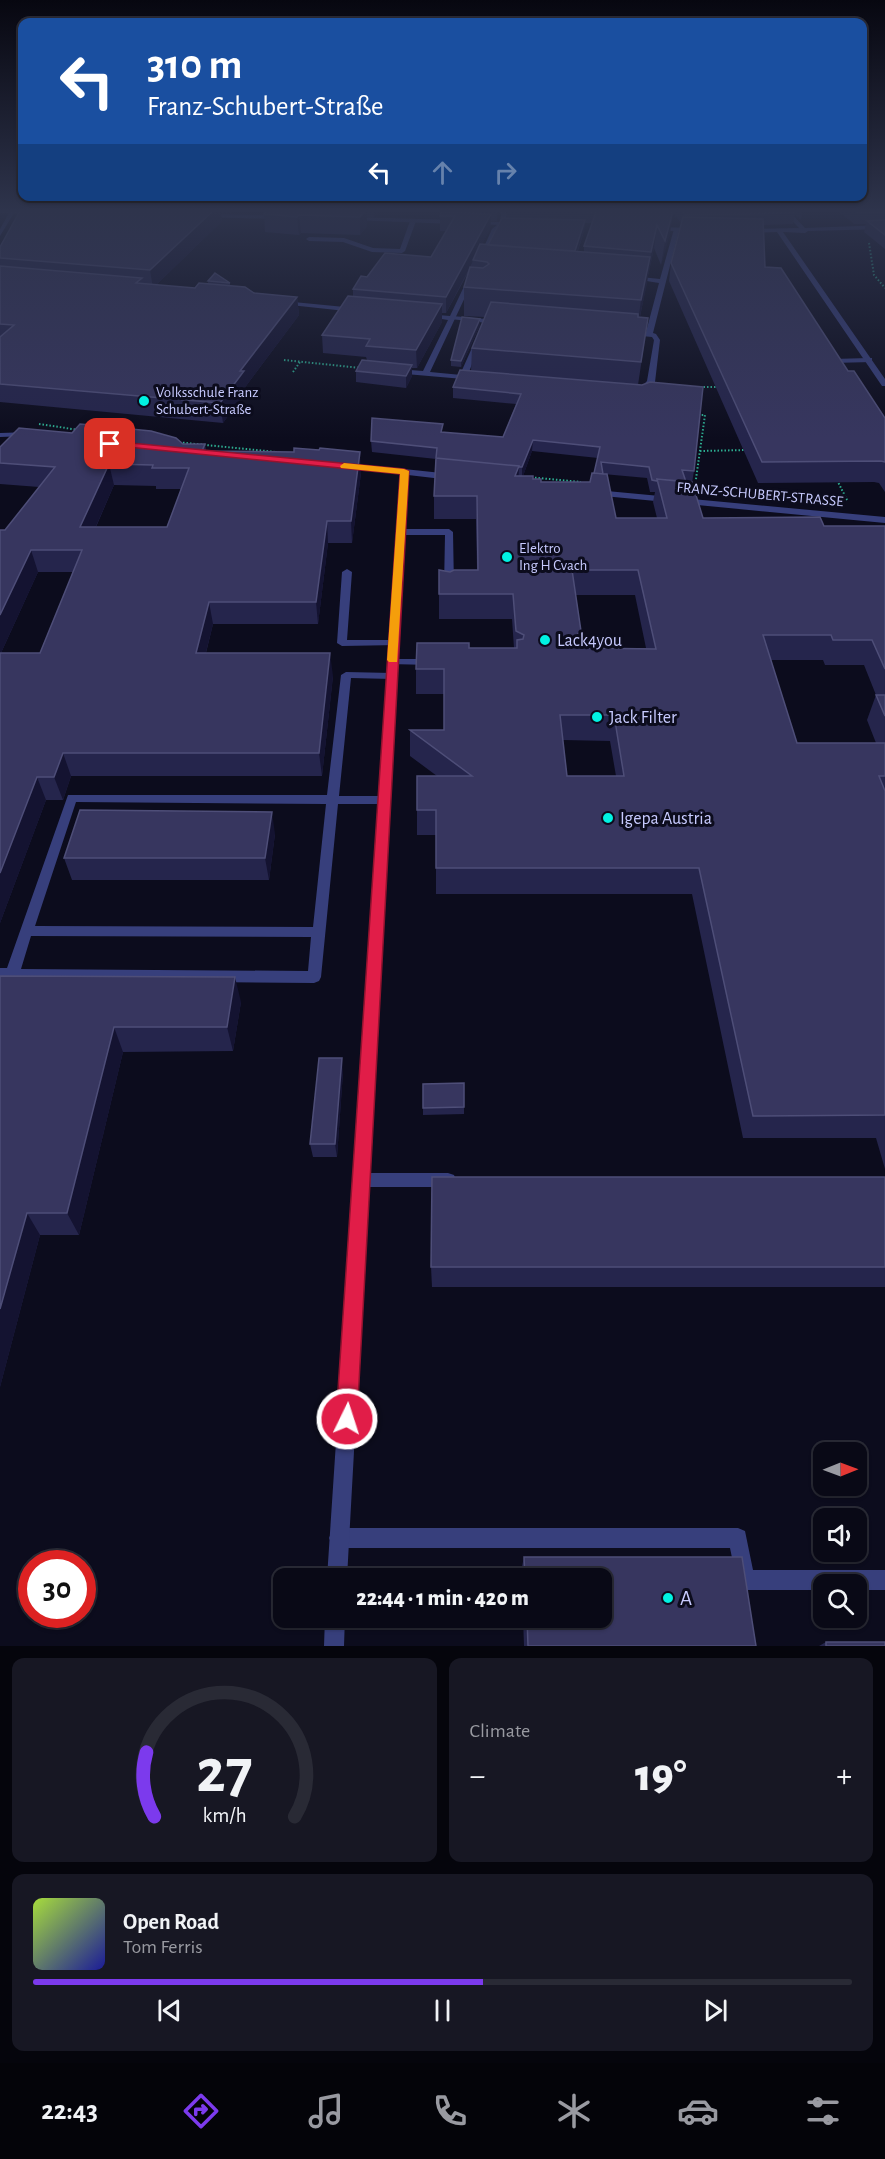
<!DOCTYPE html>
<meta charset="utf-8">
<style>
:root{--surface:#090916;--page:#171723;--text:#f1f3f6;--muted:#999aa1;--line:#292a35;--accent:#7c3aed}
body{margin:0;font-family:"Alegreya Sans",sans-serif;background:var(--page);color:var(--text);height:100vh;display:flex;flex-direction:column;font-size:22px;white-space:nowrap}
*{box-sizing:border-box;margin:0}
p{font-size:20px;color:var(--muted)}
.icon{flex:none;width:33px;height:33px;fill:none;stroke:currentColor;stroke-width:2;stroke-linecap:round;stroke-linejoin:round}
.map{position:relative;height:1646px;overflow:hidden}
.drawer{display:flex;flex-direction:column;gap:12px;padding:12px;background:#05050c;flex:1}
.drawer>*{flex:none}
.hud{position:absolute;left:18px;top:18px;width:849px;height:183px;border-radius:12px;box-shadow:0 2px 4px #0004,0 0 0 2px var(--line);background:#1a4fa0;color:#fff;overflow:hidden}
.needle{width:39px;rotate:89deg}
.controls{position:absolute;left:813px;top:1442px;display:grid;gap:12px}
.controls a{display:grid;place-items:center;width:54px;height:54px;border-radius:12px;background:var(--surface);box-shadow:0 2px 4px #0004,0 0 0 2px var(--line);font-size:30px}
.speed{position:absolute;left:18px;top:1550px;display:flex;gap:12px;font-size:30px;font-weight:700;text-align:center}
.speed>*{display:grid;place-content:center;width:78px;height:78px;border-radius:50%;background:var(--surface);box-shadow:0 2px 4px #0004,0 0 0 2px var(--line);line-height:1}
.speed .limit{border:9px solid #d22;background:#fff;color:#111}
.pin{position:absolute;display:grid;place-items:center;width:51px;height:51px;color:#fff;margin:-26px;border-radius:12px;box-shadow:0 3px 9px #0006}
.me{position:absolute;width:66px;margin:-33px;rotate:4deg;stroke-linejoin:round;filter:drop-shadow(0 0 4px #0008)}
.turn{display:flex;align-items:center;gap:21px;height:126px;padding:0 30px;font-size:27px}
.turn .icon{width:78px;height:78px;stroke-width:2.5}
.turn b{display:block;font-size:42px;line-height:51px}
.lanes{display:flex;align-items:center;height:57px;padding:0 30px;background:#0003;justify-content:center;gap:30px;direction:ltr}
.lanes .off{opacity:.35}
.big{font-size:45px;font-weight:800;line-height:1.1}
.drawer .tile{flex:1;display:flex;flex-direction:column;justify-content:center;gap:9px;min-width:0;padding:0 21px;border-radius:12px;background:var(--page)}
.drawer .dial{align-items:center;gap:0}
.dial svg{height:156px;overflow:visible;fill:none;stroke:var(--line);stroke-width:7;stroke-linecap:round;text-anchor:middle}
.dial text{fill:var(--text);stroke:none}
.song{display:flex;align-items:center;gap:18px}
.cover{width:72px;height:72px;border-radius:9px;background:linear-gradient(135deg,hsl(80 70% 55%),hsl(240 70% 35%))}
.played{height:6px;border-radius:3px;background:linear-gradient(90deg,var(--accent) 55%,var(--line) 55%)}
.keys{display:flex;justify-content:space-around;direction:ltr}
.heat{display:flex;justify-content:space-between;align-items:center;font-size:33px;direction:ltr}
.drawer .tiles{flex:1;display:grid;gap:12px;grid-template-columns:1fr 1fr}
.tile:last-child{grid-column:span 2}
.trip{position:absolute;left:273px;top:1568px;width:339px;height:60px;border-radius:12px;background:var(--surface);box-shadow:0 2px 4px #0004,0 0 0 2px var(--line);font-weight:800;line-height:60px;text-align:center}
.menu{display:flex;height:96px;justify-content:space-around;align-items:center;background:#040409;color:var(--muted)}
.menu .icon{width:42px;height:42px}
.menu .selected{color:var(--accent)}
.menu b{font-size:27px;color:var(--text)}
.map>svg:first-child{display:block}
</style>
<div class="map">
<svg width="885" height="1646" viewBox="0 0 885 1646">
<rect width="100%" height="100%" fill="#0c0c1d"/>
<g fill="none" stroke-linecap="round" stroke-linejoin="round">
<path stroke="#2dae91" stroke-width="2" stroke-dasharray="1.5 2" stroke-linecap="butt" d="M869 243 874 275 885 288
M284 360 361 368
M293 372 300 362
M700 387H719
M39 424 79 430
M176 442 276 452
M700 451 747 450
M528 477 581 482
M837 480 847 500
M695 486 705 415H697"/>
<path fill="#373f7c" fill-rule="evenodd" d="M413 219 416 221 405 251 402 253 372 252 343 242 309 241 306 239 309 237 344 238 373 248 400 249 410 221Z
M674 229 679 230 653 333 656 334 660 340 655 382 641 394 637 392 647 381 654 340 652 337 631 335 628 333 631 331 646 332 659 283 628 278 631 276 660 279Z
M452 316 497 320 500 322 497 324 450 319V317Z
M478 339 481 341 467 377 460 379 459 377 475 341Z
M869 358H872V362L832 363 828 361 832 359Z
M449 529 453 532 454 587 449 590 444 587 445 535H401L397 532 401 529Z
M347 569 352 572 347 640H394L399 643 398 645 342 646 337 643 342 572Z
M393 659H431L436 662 431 665 389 664 388 662Z
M346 672 392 673 397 676 392 679 351 678 339 796H385L391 800 385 804H338L321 977 319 981 314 983 0 980V968H7L68 795H327L341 675ZM76 802 326 804 313 927 35 926ZM31 936 311 937 308 971 21 969Z
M362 1173H448L454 1175 456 1180 454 1185 448 1187H362L356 1185 354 1180 356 1175Z
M339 1528H738L745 1531 753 1570H885V1590H856V1584H824V1590H745L738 1587 730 1548H339L332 1545 329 1538 332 1531Z"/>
<path fill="#373f7c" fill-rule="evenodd" d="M0 209 38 212 35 214 14 213 0 236V229L9 213H0Z
M499 209H505L507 215 505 222 518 224 504 225 497 230 484 257 479 258 492 229 497 225 472 223 475 221 500 222 501 215Z
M781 209H787L805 228 885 225V229L808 231 805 233 783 232 885 379V386H882L777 232 748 233 745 231 748 229 799 228Z
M206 214 278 215 281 217 278 219 204 217Z
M353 217 455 220 458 222 455 224 351 220Z
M655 227 695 228 698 230 695 232 653 230Z
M471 276 474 278 430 372 472 376 476 378 475 380 394 373V369H397L423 371 448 320 423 316 426 314 450 316 468 278Z
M283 301 355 308 358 310 355 312 281 304 280 303Z
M30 432V436H27L0 437V433Z
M343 464 404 469 451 474 455 477 451 480 408 475 347 1578H327L400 474 346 468 342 466Z
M596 490 885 517V523L593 495 592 493Z
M325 1617H345L344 1646H324Z"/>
</g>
<path fill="#25254c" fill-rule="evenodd" d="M21 209H235L230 213H221L222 221 156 285 195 288 208 284V281L230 283V286L254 293 297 297 299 315 246 386V391L223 423 0 402V247Z
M268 209H380L374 217H367V226L360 235 301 233 299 235 265 232 264 214Z
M442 209H497V221H491L490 229 482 244 488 245 507 218V209L671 211 670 209H803L801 220 795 214 793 224 764 225 765 267 885 418V492L879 483 874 482 758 483 669 281 671 263 681 223 673 213 671 226 661 265 654 248 648 276 640 317 648 318 638 385 694 471 692 483 703 518 824 526H885V1169L876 1138H743L692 894H436V835H417V810L437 776 410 756V730H444V694H416V669L469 648H514L512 619H439V570L450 572 477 570 476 519H434V496L436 459 372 452 371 441 443 433 503 437 516 404 453 398V387L471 371 472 348 485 317 464 316V287L469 271 446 313H442V322L417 368H412V376L406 388 356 382V371L367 360 366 357 323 353 322 335 353 297V289L367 277 431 257 446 231H440V216L442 212ZM585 223H592L584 246V252L578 251 584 231ZM532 451 598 458 594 473 590 482H541L523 476ZM603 474 647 478 650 492H655L653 502 657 518H616ZM576 595H635L646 648H583L580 639 581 631ZM771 660H823L825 665H864L876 695 867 720 876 743H797ZM563 740 610 741 616 776H567Z
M836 209H885V249L864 232 866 224H854Z
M480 325 461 367 451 366V360Z
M183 444H205L206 451 361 473 352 543H328L318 624H213L206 653 333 676 322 776H71L63 800H46L0 923V530H5L39 487 0 484V447ZM114 485 156 486V489H181L167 527H96ZM38 572H73L40 653H1Z
M275 834 269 880H72L64 858Z
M0 976 241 1002 233 1051 123 1052 79 1235H40L0 1387Z
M343 1072 337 1157H313L310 1144Z
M423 1084 464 1107V1114L423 1115Z
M885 1177V1287H432L431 1267Z
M524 1557H742L756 1646H524L523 1617H602V1578H521V1571Z
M826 1642 885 1646H819Z"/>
<path fill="#141331" d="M215 209H220L222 221 153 288 150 270Z
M366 209H367V226L360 235V217Z
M374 209H380L374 217 373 210Z
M673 211 670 234 661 265 665 241Z
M491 214 490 229 474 260H473L472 263 446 313V297Z
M299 215 301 233 299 235 297 217Z
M585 220 584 231 571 270 572 258Z
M657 225 654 248 648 276 651 252Z
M650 257 647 284 637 329 641 300Z
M297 297 299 315 246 386V391L223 423 220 403 240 371Z
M442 304V322L417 368 416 350Z
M480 319V325L461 367V361Z
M412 365V376L406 388V376Z
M533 440 532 451 522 479V467Z
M360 452 361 473 352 543 351 521Z
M109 464 114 485 86 549 80 527Z
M519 466 518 489 515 476Z
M327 521 328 543 318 624 316 602Z
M31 550 38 572 0 655V615Z
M209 602 213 624 200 676 196 653Z
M581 631 578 656 575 637Z
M330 653 333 676 322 776 319 753Z
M63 753 71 776 63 800 54 777Z
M37 777 46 800 0 923V873Z
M272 812 275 834 269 880 265 858Z
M235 977 241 1002 233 1051 227 1027Z
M114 1027 123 1052 79 1235 67 1213Z
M342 1058 343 1072 337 1157 335 1144Z
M27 1213 40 1235 0 1387V1309Z"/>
<path fill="#37365f" stroke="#4e4e78" stroke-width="1.5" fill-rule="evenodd" d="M21 209H143L146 211H182L185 209H215L150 270 0 258V247Z
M268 209H366L360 217 299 215 297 217 264 214Z
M507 209H597L596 212Z
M597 209H604L673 211 665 241 657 225 651 252 584 246Z
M604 209H669L670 211Z
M680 209H791L795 213 685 215Z
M852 209H885V212L857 213Z
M441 212 491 214 446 297 353 289 361 276 367 277 385 253 431 257 455 216H440Z
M683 217 763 219 765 267 781 268 848 371H854L885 418V462L881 461 762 462 671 263Z
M502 218 585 220 575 251 488 245Z
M885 220V235L867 221Z
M480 244 650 257 641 300 464 287 470 267 483 268 489 264 487 262 473 260Z
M0 266 142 278 136 283 195 288 199 283 245 287 254 293 297 297 240 371H244L220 403 0 384V337L14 325 0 324Z
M215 273 230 283 208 281Z
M348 296 442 304 416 350 366 346 370 339 322 335Z
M491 302 638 314V317L648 318 641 362 472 348Z
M462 317 480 319 461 361 451 360Z
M362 360 412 365 406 376 356 371Z
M460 370 642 385 650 382 703 387 694 471 682 470 686 482 657 479V481L652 480 649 467 601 462 603 474 594 473 600 447 533 440 522 467H519V466L436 458 437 448 371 441 372 418 443 424 441 432 503 437 521 394 453 387Z
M80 424 151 431 176 438 183 444H205L202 451 294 452V448L319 450 320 448 360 452 351 521H327L316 602H209L196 653H330L319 753H63L54 777H37L0 873V653H40L82 550H31L0 615V530H5L55 467 0 463V447L19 428 72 433ZM109 464 153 465 152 468H189L167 527H80Z
M436 458 519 466 515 476H533V479H541V482H590L592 473 607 474 616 518H667L657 479 692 482 703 518 820 517 824 526H885V669L872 640H833L831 635H763L797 743H885V776H879L885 791V1115L753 1116 699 868H436V810H417V776H472L410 730H444V669H416L417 643H469V648H517V640L523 639 524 635 516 631 513 594H439V570L450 572 454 570H478L477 496H434ZM572 570H638L656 649 583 648 582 640 575 637 581 631ZM560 715H614L624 776H567Z
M876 695H885V716Z
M80 810 272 812 265 858H64Z
M0 976 235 977 227 1027H114L67 1213H27L0 1309Z
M319 1058H342L335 1144H310Z
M464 1083V1107L423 1108V1084Z
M432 1177H885V1267H431Z
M524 1557H742L756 1646H528L527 1617H602V1578H525Z
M826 1642H885V1646H826Z"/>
<linearGradient id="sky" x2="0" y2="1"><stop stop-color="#070710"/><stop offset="0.48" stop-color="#2e344c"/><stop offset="1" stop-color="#2e344c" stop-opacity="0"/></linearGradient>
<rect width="885" height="439" fill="url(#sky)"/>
<path fill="#e11d48" stroke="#92132f" stroke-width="1.5" d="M110 441 404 469 409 471 357 1419 354 1426 347 1429 339 1426 336 1419 400 474 107 445V442Z"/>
<path fill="#f59e0b" d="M344 463 404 469 409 471 397 662H389L387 660 400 474 341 468 340 466Z"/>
<g fill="#01f2e2" stroke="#0c0c1d" stroke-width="2">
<circle cx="144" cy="401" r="6"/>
<circle cx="507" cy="557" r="6"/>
<circle cx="545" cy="640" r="6"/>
<circle cx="597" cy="717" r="6"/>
<circle cx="608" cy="818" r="6"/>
<circle cx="668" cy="1598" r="6"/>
</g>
<g text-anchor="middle" stroke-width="6" stroke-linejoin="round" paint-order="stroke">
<g font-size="15" fill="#c8cbff" stroke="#0c0c1d" text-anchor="start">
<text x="156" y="397">Volksschule Franz<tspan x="156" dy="17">Schubert-Straße</tspan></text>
<text x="519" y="553">Elektro<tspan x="519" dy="17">Ing H Cvach</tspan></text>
</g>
<g font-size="15" fill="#c8cbff" stroke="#0c0c1d">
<text transform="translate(760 494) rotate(5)" y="5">FRANZ-SCHUBERT-STRASSE</text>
</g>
<g font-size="18" fill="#c8cbff" stroke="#0c0c1d" text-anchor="start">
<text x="557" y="646">Lack4you</text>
<text x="609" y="723">Jack Filter</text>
<text x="620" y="824">Igepa Austria</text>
</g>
<g font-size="21" fill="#c8cbff" stroke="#0c0c1d" text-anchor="start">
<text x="680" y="1605">A</text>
</g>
</g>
</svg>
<div class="controls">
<a><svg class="needle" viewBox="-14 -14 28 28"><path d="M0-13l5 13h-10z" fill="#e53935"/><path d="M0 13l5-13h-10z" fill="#999aa1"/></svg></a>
<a><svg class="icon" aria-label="sound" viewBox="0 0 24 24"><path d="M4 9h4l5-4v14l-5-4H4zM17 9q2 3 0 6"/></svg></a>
<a><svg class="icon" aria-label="search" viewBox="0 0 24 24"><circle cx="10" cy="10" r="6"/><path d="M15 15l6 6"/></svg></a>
</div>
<div class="speed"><div class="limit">30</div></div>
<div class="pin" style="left:110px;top:444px;background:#d93025"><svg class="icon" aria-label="arrive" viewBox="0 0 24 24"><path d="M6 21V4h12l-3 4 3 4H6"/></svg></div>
<svg class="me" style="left:347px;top:1419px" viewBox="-20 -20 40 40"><circle r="17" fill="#e11d48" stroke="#fff" stroke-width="3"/><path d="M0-11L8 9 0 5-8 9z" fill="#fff"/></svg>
<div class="trip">22:44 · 1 min · 420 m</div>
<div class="hud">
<div class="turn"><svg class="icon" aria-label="left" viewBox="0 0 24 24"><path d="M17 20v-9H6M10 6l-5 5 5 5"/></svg><div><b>310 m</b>Franz-Schubert-Straße</div></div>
<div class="lanes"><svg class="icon" aria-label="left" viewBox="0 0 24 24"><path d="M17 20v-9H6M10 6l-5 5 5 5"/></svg><svg class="icon off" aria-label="ahead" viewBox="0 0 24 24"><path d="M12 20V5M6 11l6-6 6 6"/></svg><svg class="icon off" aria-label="right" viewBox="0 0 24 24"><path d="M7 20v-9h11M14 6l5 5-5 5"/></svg></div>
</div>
</div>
<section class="drawer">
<div class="tiles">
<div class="tile dial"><svg viewBox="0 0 100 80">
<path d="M14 69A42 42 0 1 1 86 69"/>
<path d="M14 69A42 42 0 0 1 10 36" stroke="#7c3aed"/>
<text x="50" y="56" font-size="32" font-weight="700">27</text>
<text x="50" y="72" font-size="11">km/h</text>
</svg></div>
<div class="tile"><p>Climate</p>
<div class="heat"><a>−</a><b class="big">19°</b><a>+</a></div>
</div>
<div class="tile">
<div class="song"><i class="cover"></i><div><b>Open Road</b><p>Tom Ferris</p></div></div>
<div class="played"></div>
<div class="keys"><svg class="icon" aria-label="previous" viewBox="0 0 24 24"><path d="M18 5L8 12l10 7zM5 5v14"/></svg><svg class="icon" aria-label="pause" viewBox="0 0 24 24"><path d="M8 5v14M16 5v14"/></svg><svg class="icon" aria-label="next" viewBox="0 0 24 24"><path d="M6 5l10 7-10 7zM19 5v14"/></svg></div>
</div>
</div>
</section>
<nav class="menu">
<b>22:43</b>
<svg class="icon selected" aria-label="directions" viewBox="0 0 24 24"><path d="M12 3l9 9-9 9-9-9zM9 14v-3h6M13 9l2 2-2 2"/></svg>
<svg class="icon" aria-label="music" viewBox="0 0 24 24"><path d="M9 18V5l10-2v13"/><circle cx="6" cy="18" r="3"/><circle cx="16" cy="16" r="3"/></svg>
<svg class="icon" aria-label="phone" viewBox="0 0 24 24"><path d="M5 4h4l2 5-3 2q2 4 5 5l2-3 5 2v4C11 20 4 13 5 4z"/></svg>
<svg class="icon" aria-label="climate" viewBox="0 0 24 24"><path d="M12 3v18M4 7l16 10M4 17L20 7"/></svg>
<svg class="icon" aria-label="car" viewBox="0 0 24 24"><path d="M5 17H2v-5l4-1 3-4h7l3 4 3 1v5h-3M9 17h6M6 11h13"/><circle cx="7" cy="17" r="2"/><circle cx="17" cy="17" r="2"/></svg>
<svg class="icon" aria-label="filters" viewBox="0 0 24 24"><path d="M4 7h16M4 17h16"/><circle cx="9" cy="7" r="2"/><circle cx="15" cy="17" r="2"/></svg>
</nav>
